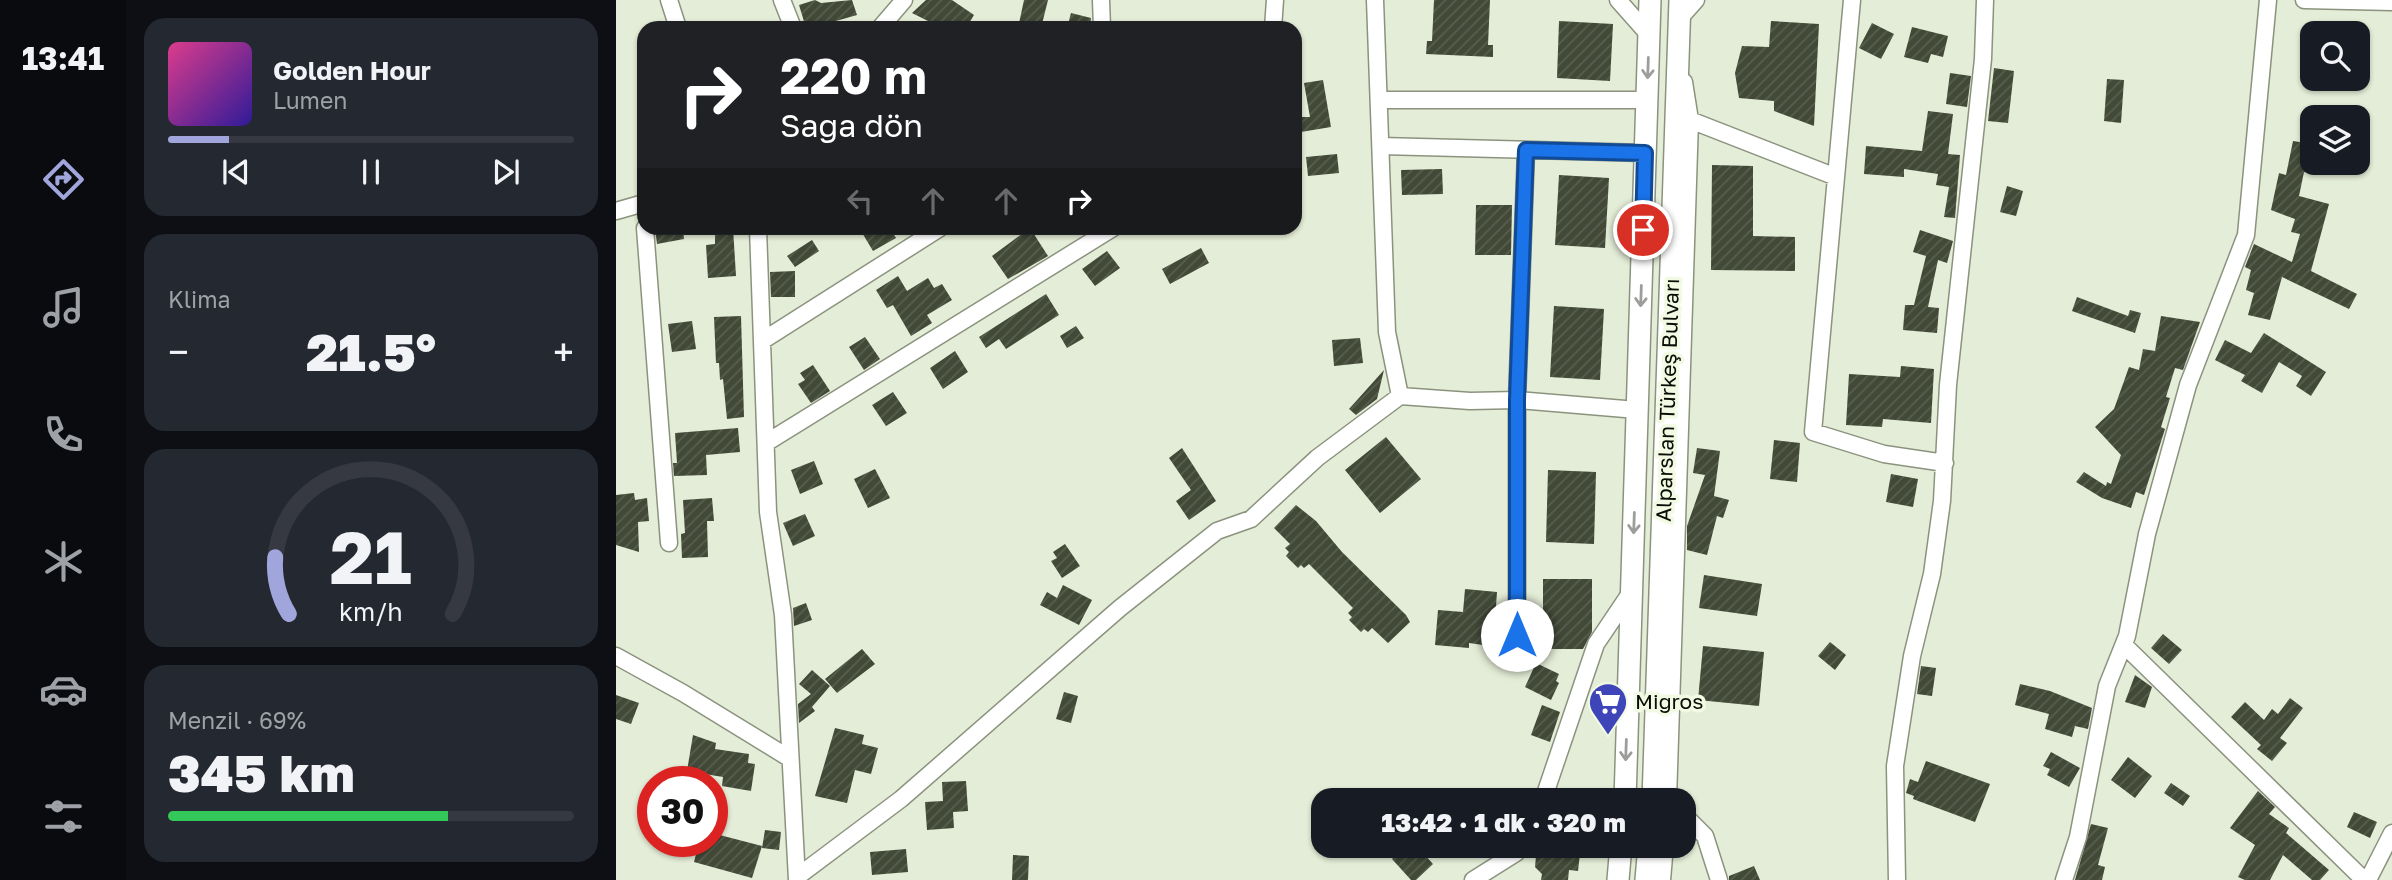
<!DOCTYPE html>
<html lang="tr">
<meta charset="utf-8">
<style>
:root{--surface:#171b24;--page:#242831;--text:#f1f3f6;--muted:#9ea1a6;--line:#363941;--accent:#a0a5db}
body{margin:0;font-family:"Golos Text",sans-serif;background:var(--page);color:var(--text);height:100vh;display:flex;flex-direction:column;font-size:26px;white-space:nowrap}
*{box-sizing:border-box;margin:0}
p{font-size:23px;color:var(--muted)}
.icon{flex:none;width:38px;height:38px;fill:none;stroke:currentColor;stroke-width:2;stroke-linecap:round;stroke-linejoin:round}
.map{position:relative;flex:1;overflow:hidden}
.drawer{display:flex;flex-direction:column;gap:18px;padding:18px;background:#0d0f14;width:490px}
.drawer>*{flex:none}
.top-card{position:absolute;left:21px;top:21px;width:665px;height:214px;border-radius:21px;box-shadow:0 2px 5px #0004;background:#202124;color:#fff;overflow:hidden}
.fabs{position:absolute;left:1684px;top:21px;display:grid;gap:14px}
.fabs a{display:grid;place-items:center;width:70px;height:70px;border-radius:14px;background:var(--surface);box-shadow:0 2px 5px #0004;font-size:35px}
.speed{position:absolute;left:21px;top:766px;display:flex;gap:14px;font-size:35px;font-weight:700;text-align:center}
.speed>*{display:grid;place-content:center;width:91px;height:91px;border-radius:50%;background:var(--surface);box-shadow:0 2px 5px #0004;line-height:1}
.speed .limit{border:10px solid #d22;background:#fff;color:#111}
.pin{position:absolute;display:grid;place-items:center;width:60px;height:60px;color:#fff;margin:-30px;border:4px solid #fff;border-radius:50%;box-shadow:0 2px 7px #0007}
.me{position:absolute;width:77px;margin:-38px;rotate:0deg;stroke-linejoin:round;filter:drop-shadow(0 0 5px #0008)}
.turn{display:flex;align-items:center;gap:24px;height:147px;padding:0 28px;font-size:32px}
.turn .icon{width:91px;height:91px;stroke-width:2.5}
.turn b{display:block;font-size:49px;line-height:60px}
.lanes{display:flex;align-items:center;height:66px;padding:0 28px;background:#0003;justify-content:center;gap:35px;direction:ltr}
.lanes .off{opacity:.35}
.big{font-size:52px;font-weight:800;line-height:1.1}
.drawer .widget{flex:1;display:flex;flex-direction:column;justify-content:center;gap:10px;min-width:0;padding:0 24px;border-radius:21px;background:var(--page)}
.drawer .dial{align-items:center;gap:0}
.dial svg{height:182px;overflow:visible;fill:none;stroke:var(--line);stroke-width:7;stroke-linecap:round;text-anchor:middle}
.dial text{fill:var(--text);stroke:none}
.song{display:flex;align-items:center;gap:21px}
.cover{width:84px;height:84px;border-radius:10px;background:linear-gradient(135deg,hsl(330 70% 55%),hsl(250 70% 35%))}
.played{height:7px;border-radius:4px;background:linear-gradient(90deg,var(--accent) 15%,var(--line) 15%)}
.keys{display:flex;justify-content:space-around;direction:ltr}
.heat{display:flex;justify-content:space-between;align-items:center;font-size:38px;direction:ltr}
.charge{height:10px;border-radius:5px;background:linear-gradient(90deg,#34c759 69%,var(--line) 0)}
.trip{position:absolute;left:695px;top:788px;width:385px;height:70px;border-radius:21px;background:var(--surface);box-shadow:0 2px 5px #0004;font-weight:800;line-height:70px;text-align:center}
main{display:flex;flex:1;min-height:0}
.menu{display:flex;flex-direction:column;width:126px;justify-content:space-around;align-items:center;background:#090b0e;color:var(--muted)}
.menu .icon{width:49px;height:49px}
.menu .on{color:var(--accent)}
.menu b{font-size:32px;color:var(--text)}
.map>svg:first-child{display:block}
</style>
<main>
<nav class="menu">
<b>13:41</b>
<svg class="icon on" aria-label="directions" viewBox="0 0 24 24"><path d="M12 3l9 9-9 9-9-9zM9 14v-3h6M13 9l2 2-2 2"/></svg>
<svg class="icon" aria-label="music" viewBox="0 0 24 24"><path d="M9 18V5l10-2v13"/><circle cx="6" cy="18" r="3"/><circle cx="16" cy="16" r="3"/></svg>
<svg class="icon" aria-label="phone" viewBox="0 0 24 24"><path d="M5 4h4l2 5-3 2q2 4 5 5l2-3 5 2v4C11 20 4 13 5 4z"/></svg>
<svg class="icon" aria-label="climate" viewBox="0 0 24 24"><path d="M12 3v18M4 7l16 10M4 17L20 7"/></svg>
<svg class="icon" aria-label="car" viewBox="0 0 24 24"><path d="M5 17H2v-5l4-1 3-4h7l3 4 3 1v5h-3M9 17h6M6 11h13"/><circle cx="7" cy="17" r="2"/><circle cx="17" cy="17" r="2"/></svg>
<svg class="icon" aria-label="filters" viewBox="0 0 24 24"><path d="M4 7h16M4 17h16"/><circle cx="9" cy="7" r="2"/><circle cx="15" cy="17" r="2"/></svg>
</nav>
<section class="drawer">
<div class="widget">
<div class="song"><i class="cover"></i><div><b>Golden Hour</b><p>Lumen</p></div></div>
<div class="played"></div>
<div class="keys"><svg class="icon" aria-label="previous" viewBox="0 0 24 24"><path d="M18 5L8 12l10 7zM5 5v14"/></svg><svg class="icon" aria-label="pause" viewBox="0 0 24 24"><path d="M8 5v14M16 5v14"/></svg><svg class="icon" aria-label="next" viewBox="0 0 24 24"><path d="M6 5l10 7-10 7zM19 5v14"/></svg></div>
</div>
<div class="widget"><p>Klima</p>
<div class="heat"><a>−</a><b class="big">21.5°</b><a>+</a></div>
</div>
<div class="widget dial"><svg viewBox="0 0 100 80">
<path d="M14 69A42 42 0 1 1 86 69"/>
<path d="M14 69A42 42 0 0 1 8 44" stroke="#a0a5db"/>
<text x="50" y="56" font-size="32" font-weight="700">21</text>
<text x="50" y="72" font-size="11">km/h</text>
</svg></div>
<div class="widget"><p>Menzil · 69%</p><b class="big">345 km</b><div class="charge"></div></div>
</section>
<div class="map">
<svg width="1776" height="880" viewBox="0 0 1776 880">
<defs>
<pattern id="building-hatch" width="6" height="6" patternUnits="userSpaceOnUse" patternTransform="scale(1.75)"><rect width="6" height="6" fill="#424937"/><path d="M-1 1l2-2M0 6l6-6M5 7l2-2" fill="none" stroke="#595f50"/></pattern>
</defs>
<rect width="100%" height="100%" fill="#e4edd7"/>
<path fill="url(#building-hatch)" d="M199 0 205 3 236 0 241 15 213 23 214 28H190L183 5Z
M310 0H336L358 15 350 28H326L296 13Z
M408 0H432L425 28H402Z
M818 0H874L872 45H877V57L810 54 811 41H816Z
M455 13 475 18 474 28H451Z
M943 21 997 24 994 81 941 78Z
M1155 21 1203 24 1198 126 1158 111V101L1123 98 1119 73 1126 46 1153 47Z
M1256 23 1278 34 1265 59 1243 48Z
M1296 27 1332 36 1327 57 1315 54 1312 63 1288 57Z
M1378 68 1398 71 1392 123 1372 121Z
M1334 73 1355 76 1351 107 1330 104Z
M1491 79 1508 80 1505 123 1488 121Z
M707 80 715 127 679 133V117H694L688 83Z
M1312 111 1337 114 1332 154 1344 155 1339 218 1328 217 1333 187 1320 185 1322 174 1288 169V177L1248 174 1250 146 1306 151Z
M1677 141 1696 144V173L1688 172 1683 196 1713 204 1695 271 1741 294 1733 309 1666 277 1654 320 1632 315 1638 293 1630 290 1635 270 1629 267 1638 244 1676 262 1684 234 1675 232 1679 219 1655 210 1663 173 1670 175Z
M721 154 723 173 692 176 690 157Z
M1096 165 1137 166V236L1179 237V271L1095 270Z
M826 169 827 194 786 195 785 170Z
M943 175 993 178 989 248 939 245Z
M1391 186 1407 191 1400 216 1384 212Z
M860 205H896L895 255H859Z
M39 228H67L68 239 41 244Z
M99 228H117L120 276 92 278 90 245 99 244Z
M252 228H274L280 238 257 251 245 231Z
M414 228 432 256 392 279 376 256Z
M1304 230 1337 241 1331 263 1322 260 1312 307 1323 308 1321 333 1287 330 1289 305H1298L1310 256 1297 252Z
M196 240 203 251 179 267 171 256Z
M585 248 593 263 554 284 546 269Z
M491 251 504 268 479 286 466 269Z
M179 271V297H155L154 272Z
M282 276 291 291 312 278 318 288 326 284 336 300 311 315 316 323 295 336 277 305 271 308 260 290Z
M430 294 443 315 390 349 383 339 370 348 363 337Z
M1461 297 1512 316 1514 310 1525 313 1519 333 1456 311Z
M938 306 988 309 984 380 934 377Z
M125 316 128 417 111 419 107 379 104 380 103 363H100L98 317Z
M1545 316 1584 322 1567 370 1559 368 1550 397 1554 398 1545 427 1549 429 1528 495 1520 492 1515 508 1486 498 1460 482 1468 472 1490 486 1491 482 1495 484 1505 455 1479 427 1498 409 1513 367 1523 370 1527 349 1539 351Z
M76 321 80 349 56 352 52 324Z
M460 326 468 338 451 348 444 336Z
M1648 333 1710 372 1695 396 1680 386 1686 376 1663 362 1646 393 1625 381 1629 375 1599 360 1609 340 1635 353Z
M249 337 264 359 248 370 233 347Z
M744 338 747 363 718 366 716 340Z
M339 351 352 372 327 389 314 368Z
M197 365 214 391 195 403 182 384 189 380 184 373Z
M1285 366 1318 369 1315 423 1267 419 1266 427 1230 425 1233 374 1284 377Z
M768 370 761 399 740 415 733 409Z
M277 392 291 413 270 426 256 405Z
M122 428 124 452 90 455 91 475 58 476 57 463H61L59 433Z
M770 437 805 479 764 513 729 470Z
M1158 440 1184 443 1181 482 1154 479Z
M566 448 600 501 573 520 560 501 575 490 553 458Z
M1081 448 1104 451 1098 496 1113 500 1107 518 1101 516 1091 555 1071 550V526L1089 475 1077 473Z
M198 461 207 484 184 494 175 470Z
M259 469 274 498 252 508 238 479Z
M932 470 980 472 978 544 930 542Z
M1275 474 1302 479 1297 507 1270 502Z
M18 493 19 500 31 498 33 521 22 522 23 552 0 545V495Z
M96 498 98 521H91L92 557 66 558 65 534 69 533 67 500Z
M680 505 700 521 726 552 790 615 794 622 772 643 756 628 752 632 748 629 745 632 733 620 736 617 732 613 737 608 693 564 688 568 685 565 682 568 670 556 673 552 669 548 674 544 658 528Z
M189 514 199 536 177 546 167 523Z
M449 544 464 566 446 578 435 561 441 558 437 552Z
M1088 575 1146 584 1141 616 1083 608Z
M927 579H976V632L967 649H927Z
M447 585 476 600 463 625 424 605 431 592 441 598Z
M849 589 881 592 879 621H875L873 637 867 645 853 643V648L819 645 822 610 847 612Z
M190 603 196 620 178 626 177 608Z
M1547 634 1566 650 1553 664 1535 648Z
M1214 642 1230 655 1219 670 1202 656Z
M1087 646 1148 652 1143 706 1082 700Z
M246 649 259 664 221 693 209 679Z
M920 663 943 674 940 681 943 683 935 700 909 687Z
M1305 666 1320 668 1316 696 1301 694Z
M196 670 214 686 196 707 199 711 183 723 182 704 195 694 183 684Z
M1519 675 1536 687 1529 708 1509 702Z
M1404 684 1434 691 1476 708 1472 729 1459 726 1456 737 1429 729 1433 714 1399 705Z
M448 692 462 696 455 723 440 719Z
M0 695 23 703 15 724 0 719Z
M1674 698 1687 708 1664 738 1671 743 1656 761 1641 749 1645 745 1615 717 1629 702 1648 720 1656 709 1662 714Z
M926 705 944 712 934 742 915 735Z
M219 728 248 735 246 744 262 748 255 774 239 770 231 803 199 796Z
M77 735 100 743 99 749 133 754 132 763 139 764 135 791 106 786 107 777 71 771Z
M1435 752 1464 768 1453 787 1431 775 1434 769 1427 766Z
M1512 757 1536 776 1519 798 1495 780Z
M1310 761 1374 784 1359 822 1297 799 1298 796 1290 793 1294 779 1302 782Z
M350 781 352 811 337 812 338 828 311 830 309 802 327 801 326 782Z
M1555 783 1574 796 1567 806 1548 793Z
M1642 791 1659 807 1653 814 1673 828 1670 833 1713 870 1704 880H1696L1667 855 1654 880H1629L1622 877 1639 845 1614 828Z
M1738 812 1761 822 1754 838 1731 827Z
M1475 824 1492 828 1482 865 1489 867 1486 880H1459Z
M149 830 165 832 163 850 146 848Z
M96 833 146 846 136 878 78 862 83 842H96Z
M792 845H800L817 864 800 880H795L776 859Z
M927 845H965L962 871 953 870 952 880H925L926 874 919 867 920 856H926Z
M290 849 292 872 256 875 254 852Z
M397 855 413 856 412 880H396Z
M1138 866 1144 880H1113V876Z"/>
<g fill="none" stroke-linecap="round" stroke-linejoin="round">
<g stroke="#8b937e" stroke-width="19">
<path id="minor" d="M53 0 62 28
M166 0 177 28
M485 0 486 28
M759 0 771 332 784 396 854 401 901 400 1021 410
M1002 0 1033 35
M1236 0 1197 432 1268 454 1329 463
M1688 0 1776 2
M1064 18 1080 0
M264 28 288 0
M657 28 659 0
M763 100H1031
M1074 120 1220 177
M765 146 1029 153
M0 211 28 203
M29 228 53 543
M142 228 152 512 167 615 181 880
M146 341 324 228
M150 443 497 228
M901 635V400L910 150
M1508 645 1748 880
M0 656 67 693 173 758
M927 800 980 644 1015 592
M1052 800 1074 120 1068 82
M1068 815 1089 836 1103 880
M181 877 285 799 504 608 601 531 635 519 701 458 784 396
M857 880 900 853 905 845
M1046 880 1049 845
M1281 880 1279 766 1296 656 1316 574 1326 501 1332 385 1367 59 1369 0
M1448 880 1462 837 1491 686 1511 636 1531 534 1572 385 1630 235 1652 0
M1752 880 1776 833"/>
</g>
<g stroke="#8b937e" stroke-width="24">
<path id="major" d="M1009 800 1034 0
M1037 800 1064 0
M1002 880 1005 845
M1030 880 1033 845"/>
</g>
<use href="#minor" stroke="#fff" stroke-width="16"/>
<use href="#major" stroke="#fff" stroke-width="21"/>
</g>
<defs><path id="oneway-shaft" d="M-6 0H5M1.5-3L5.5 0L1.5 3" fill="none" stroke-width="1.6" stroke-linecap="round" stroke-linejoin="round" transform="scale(1.75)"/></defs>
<g stroke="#9d9e9b">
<use href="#oneway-shaft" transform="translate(1032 68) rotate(92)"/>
<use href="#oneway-shaft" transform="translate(1025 296) rotate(92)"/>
<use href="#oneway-shaft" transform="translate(1018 523) rotate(92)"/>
<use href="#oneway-shaft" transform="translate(1010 750) rotate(92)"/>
</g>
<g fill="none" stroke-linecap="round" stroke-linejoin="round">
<g stroke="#114b97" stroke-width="18">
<path id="route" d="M901 635V400L910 150 1029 153 1027 230"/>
</g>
<use href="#route" stroke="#1a73e8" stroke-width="12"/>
</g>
<defs>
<g id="supermarket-pin" transform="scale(2.0125)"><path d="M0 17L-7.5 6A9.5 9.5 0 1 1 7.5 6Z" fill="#3e45b9" stroke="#f2fae4"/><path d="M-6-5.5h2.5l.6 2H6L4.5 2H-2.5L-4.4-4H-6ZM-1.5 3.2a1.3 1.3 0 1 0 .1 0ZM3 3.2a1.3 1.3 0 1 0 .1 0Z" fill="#fff"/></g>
</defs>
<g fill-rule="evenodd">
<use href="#supermarket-pin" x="992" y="702"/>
</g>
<g text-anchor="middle" stroke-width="7" stroke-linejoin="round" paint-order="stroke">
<g font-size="21" fill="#0a0d06" stroke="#f2fae4">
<text transform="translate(1052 400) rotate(-88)" y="7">Alparslan Türkeş Bulvarı</text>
</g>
<g font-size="21" fill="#0a0d06" stroke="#f2fae4" text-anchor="start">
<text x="1019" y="709">Migros</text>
</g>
</g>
</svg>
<div class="fabs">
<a><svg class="icon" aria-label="search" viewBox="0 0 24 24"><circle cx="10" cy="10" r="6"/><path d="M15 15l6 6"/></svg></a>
<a><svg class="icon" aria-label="layers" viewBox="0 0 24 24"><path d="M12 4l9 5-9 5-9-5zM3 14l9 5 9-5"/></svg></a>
</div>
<div class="speed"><div class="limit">30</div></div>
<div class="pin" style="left:1027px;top:230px;background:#d93025"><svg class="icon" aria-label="arrive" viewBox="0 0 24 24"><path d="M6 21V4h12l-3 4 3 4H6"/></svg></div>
<svg class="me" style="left:901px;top:635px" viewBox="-20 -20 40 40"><circle r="19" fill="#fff"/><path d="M0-13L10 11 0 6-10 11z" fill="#1a73e8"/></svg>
<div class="trip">13:42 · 1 dk · 320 m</div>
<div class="top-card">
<div class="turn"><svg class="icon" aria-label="right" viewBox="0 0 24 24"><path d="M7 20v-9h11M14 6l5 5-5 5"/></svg><div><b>220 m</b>Sağa dön</div></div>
<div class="lanes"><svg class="icon off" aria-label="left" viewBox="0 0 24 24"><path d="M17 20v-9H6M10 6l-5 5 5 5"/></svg><svg class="icon off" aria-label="ahead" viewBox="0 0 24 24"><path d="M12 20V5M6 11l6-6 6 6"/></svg><svg class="icon off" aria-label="ahead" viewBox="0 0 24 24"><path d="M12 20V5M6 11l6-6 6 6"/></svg><svg class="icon" aria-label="right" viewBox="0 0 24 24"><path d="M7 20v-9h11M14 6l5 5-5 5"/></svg></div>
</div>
</div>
</main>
